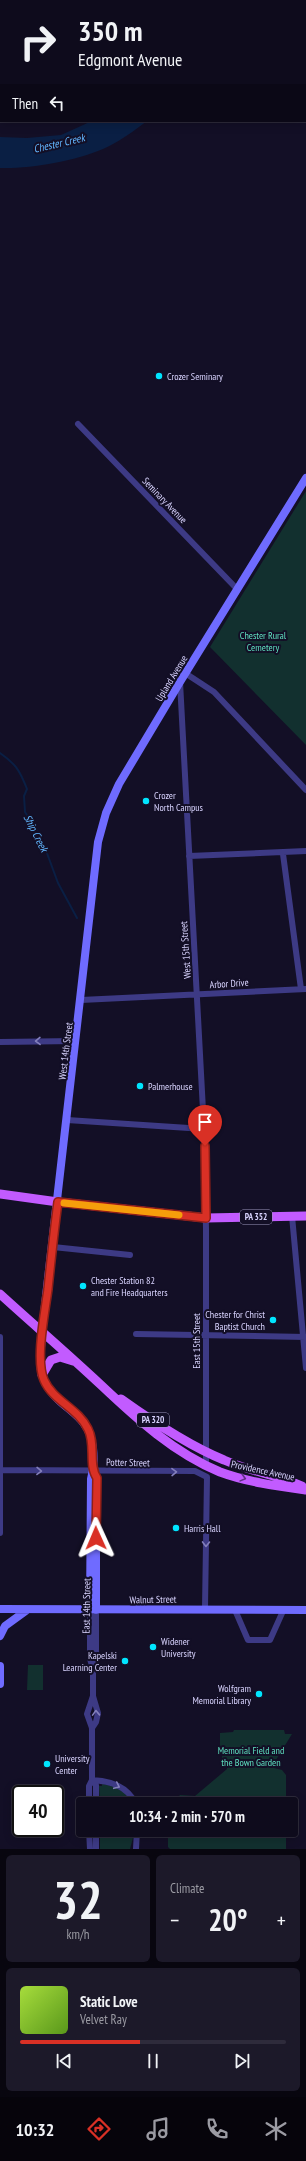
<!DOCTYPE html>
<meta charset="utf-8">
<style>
:root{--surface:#0e0b1c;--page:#1c1929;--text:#f1f3f6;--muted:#9b9ba3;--line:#2e2b3b;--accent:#d93025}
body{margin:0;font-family:"PT Sans Narrow",sans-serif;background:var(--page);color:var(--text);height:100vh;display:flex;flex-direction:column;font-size:15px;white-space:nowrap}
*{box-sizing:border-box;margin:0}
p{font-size:13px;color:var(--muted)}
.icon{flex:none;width:22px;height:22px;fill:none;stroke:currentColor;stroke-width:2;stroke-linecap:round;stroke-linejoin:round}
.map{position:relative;height:1849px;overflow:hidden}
.side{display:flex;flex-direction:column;gap:6px;padding:6px;background:#08060f;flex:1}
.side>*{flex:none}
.hud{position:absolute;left:0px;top:0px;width:306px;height:122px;box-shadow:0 2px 10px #0003,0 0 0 1px var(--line);background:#0e0b1c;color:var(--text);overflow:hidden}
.speed{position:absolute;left:12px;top:1785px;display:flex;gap:8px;font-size:20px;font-weight:700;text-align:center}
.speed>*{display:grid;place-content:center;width:52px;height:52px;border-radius:50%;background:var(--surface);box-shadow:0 2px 10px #0003,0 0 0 1px var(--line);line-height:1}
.speed .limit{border:2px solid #111;border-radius:6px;background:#fff;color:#111}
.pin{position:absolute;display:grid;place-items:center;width:34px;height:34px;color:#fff;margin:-41px -17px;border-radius:50% 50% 50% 0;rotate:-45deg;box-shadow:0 0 4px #0007}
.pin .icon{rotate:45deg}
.me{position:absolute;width:44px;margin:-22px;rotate:359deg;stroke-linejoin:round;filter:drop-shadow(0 0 3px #0008)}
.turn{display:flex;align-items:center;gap:14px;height:84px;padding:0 12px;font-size:18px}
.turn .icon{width:52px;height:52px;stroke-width:2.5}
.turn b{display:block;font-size:28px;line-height:34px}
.then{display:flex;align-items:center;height:38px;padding:0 12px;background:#0003;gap:8px;font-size:15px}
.big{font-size:30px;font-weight:700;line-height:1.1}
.side .card{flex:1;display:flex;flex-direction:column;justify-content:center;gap:6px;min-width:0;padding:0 14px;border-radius:6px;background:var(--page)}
.side .dial{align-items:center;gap:0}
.dial b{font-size:52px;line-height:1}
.song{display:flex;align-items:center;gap:12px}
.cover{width:48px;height:48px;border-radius:6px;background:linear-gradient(135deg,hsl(80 70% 55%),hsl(90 70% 35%))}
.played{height:4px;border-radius:2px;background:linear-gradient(90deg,var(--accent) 45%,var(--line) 45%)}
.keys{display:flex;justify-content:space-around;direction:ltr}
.heat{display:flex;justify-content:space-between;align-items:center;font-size:22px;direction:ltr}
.side .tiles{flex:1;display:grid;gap:6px;grid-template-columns:1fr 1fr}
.card:last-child{grid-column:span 2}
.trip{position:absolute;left:76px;top:1797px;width:222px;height:40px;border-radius:4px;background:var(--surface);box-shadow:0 2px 10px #0003,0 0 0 1px var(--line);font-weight:700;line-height:40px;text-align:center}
.tabs{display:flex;height:64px;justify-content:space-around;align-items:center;background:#06040b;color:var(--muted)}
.tabs .icon{width:28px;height:28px}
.tabs .on{color:var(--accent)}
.tabs b{font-size:18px;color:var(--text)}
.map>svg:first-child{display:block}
</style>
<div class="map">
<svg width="306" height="1849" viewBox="0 0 306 1849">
<rect width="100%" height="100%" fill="#130f26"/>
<path fill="#12302f" d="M306 491V745L210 647Z
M28 1665H43V1690H27Z
M234 1730H284L285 1734H292L276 1760 274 1768 282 1770 286 1775V1804H172L180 1795 195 1796 227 1769V1766L222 1761V1753L220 1752V1733L233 1732Z
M102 1784C116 1786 126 1791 133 1804H100L99 1786H102Z
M100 1830H135L130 1849H100Z
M168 1830H286V1849H170L168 1847Z"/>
<path fill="#0a1f44" d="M92 121H147C134 131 117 143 103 149 75 161 30 169 0 168V137L27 138 61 135Z"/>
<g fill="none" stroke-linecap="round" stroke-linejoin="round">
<path stroke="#0a1f44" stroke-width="2" d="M0 753C16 764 20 771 27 789L24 796 25 812 41 837 58 883 77 918"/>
<path stroke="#3d3a85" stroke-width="6" d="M107 0V1
M0 31H1
M78 424 237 589
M185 673 214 692 306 790
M180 682 204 1129 206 1229V1465
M283 854 301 989
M189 856 306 851
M81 1000 306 989
M0 1042 75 1041
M67 1120 204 1129
M292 1216 306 1368
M53 1247 130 1255
M136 1334 306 1337
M0 1337V1533
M0 1470 195 1471 207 1477 205 1608
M90 1610V1659L93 1669
M235 1610 248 1640H270L283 1611
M92 1728 96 1722 98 1713 93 1696V1669L96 1659V1610
M92 1780C111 1781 127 1786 136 1804
M92 1780 96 1785V1804
M89 1804V1786L92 1780V1728L87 1714 93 1696
M89 1830 90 1849
M96 1849V1830
M136 1849 137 1830"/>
<path stroke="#6f6bff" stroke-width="8" d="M93 1472 97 1478 96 1514
M0 1609 306 1610
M90 1610 91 1479C94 1469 94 1458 93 1448 89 1411 58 1411 44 1380 37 1366 42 1347 42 1331L98 842 106 813 119 784 180 682 306 478
M96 1610V1541
M0 1636 5 1626 27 1610
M0 1666V1684"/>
<path stroke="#c25bff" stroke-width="9" d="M0 1194 58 1202 206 1218 306 1216
M0 1294C34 1325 68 1354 101 1385 137 1419 174 1453 220 1472 247 1482 277 1486 306 1490
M42 1375 51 1360 60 1357 73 1361
M121 1399C149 1419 192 1447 224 1460 249 1471 277 1475 302 1486"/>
</g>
<defs><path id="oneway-chevron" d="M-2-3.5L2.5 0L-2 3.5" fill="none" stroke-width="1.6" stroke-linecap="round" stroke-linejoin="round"/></defs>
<g stroke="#837fbc">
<use href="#oneway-chevron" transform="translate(38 1041) rotate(179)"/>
<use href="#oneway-chevron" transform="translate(39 1471) rotate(1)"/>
<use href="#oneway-chevron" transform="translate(174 1472) rotate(-1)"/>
<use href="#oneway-chevron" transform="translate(206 1544) rotate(91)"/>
<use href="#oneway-chevron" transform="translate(96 1713) rotate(-92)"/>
<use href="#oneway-chevron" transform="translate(117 1786) rotate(25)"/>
</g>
<use stroke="#623188" href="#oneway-chevron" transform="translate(243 1478) rotate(15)"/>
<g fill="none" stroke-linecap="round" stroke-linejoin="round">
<g stroke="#8d1f18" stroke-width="10">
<path id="route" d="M96 1538 97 1478C88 1465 96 1444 88 1429 78 1408 53 1401 44 1380 35 1360 45 1312 48 1289 51 1260 54 1231 58 1202L206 1218 205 1146"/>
</g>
<use href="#route" stroke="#d93025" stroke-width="7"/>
<path stroke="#f59e0b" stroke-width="7" d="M64 1203 179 1215"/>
</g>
<g fill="#00e5ff" stroke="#130f26" stroke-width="1.5">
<circle cx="159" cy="376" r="4"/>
<circle cx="146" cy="801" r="4"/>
<circle cx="140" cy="1086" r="4"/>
<circle cx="83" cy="1286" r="4"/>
<circle cx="273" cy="1320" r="4"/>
<circle cx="176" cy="1528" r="4"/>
<circle cx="153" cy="1647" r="4"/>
<circle cx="125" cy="1661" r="4"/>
<circle cx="259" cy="1694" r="4"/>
<circle cx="47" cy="1764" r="4"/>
</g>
<g text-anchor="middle" stroke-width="4" stroke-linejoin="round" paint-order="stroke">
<g fill="#130f26" stroke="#9e99be" stroke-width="1">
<rect x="240" y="1210" width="32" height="14" rx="3"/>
<rect x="137" y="1413" width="32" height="14" rx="3"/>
</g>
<g font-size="9" font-weight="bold" fill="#d9d4ff">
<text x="256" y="1220">PA 352</text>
<text x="153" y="1423">PA 320</text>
</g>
<g font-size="10" fill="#d9d4ff" stroke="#130f26" text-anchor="start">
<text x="167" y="380">Crozer Seminary</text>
<text x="154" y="799">Crozer<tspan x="154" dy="12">North Campus</tspan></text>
<text x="148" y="1090">Palmerhouse</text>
<text x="91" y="1284">Chester Station 82<tspan x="91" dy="12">and Fire Headquarters</tspan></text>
<text x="265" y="1318" text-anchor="end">Chester for Christ<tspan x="265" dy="12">Baptist Church</tspan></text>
<text x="184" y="1532">Harris Hall</text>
<text x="161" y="1645">Widener<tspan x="161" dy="12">University</tspan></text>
<text x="117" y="1659" text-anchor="end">Kapelski<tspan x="117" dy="12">Learning Center</tspan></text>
<text x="251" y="1692" text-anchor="end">Wolfgram<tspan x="251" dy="12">Memorial Library</tspan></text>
<text x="55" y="1762">University<tspan x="55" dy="12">Center</tspan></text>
</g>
<g font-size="10" fill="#d9d4ff" stroke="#130f26">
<text transform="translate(165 500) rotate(46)" y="4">Seminary Avenue</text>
<text transform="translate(171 678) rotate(-59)" y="4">Upland Avenue</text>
<text transform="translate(185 950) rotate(-94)" y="4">West 15th Street</text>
<text transform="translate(229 983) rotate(-4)" y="4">Arbor Drive</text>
<text transform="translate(65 1051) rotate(-83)" y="4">West 14th Street</text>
<text transform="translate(196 1341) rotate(-90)" y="4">East 15th Street</text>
<text transform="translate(128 1462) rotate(1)" y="4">Potter Street</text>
<text transform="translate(263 1470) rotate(12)" y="4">Providence Avenue</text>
<text transform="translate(153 1599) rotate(-1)" y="4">Walnut Street</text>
<text transform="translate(86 1606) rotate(-89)" y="4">East 14th Street</text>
</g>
<g font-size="10" fill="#5fe0c0" stroke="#130f26">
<text x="263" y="639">Chester Rural<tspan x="263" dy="12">Cemetery</tspan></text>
<text x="251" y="1754">Memorial Field and<tspan x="251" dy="12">the Bown Garden</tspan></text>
</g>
<g font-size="11" font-style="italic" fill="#62b6ff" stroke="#130f26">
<text transform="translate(59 143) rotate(-13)" y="4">Chester Creek</text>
<text transform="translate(36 833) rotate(63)" y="4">Ship Creek</text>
</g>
</g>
</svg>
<div class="speed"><div class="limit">40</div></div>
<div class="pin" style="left:205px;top:1146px;background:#d93025"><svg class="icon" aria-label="arrive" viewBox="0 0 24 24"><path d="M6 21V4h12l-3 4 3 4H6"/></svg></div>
<svg class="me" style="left:96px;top:1538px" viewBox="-20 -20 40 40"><path d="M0-17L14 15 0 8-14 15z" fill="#d93025" stroke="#fff" stroke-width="4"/></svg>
<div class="trip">10:34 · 2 min · 570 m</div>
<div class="hud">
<div class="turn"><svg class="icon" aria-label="right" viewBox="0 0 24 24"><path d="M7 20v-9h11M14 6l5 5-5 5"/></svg><div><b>350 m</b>Edgmont Avenue</div></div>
<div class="then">Then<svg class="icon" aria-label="left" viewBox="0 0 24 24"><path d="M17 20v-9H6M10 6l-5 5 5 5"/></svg></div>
</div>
</div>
<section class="side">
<div class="tiles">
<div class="card dial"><b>32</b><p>km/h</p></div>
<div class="card"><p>Climate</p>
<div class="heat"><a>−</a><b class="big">20°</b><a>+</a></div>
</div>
<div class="card">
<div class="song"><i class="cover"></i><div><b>Static Love</b><p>Velvet Ray</p></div></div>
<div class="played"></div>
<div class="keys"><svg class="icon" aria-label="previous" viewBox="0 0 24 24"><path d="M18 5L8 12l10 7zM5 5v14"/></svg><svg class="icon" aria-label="pause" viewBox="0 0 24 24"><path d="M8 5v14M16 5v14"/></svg><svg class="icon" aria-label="next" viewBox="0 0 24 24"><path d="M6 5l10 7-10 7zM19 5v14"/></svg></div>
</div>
</div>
</section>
<nav class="tabs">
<b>10:32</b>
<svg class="icon on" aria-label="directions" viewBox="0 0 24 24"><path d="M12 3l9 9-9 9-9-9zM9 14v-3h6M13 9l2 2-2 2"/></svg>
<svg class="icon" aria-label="music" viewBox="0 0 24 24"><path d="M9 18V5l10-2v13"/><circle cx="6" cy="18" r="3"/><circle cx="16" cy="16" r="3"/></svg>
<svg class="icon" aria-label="phone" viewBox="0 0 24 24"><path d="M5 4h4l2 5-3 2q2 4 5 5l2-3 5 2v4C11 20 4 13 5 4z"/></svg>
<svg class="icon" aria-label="climate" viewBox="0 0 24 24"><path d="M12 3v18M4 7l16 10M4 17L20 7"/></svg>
</nav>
